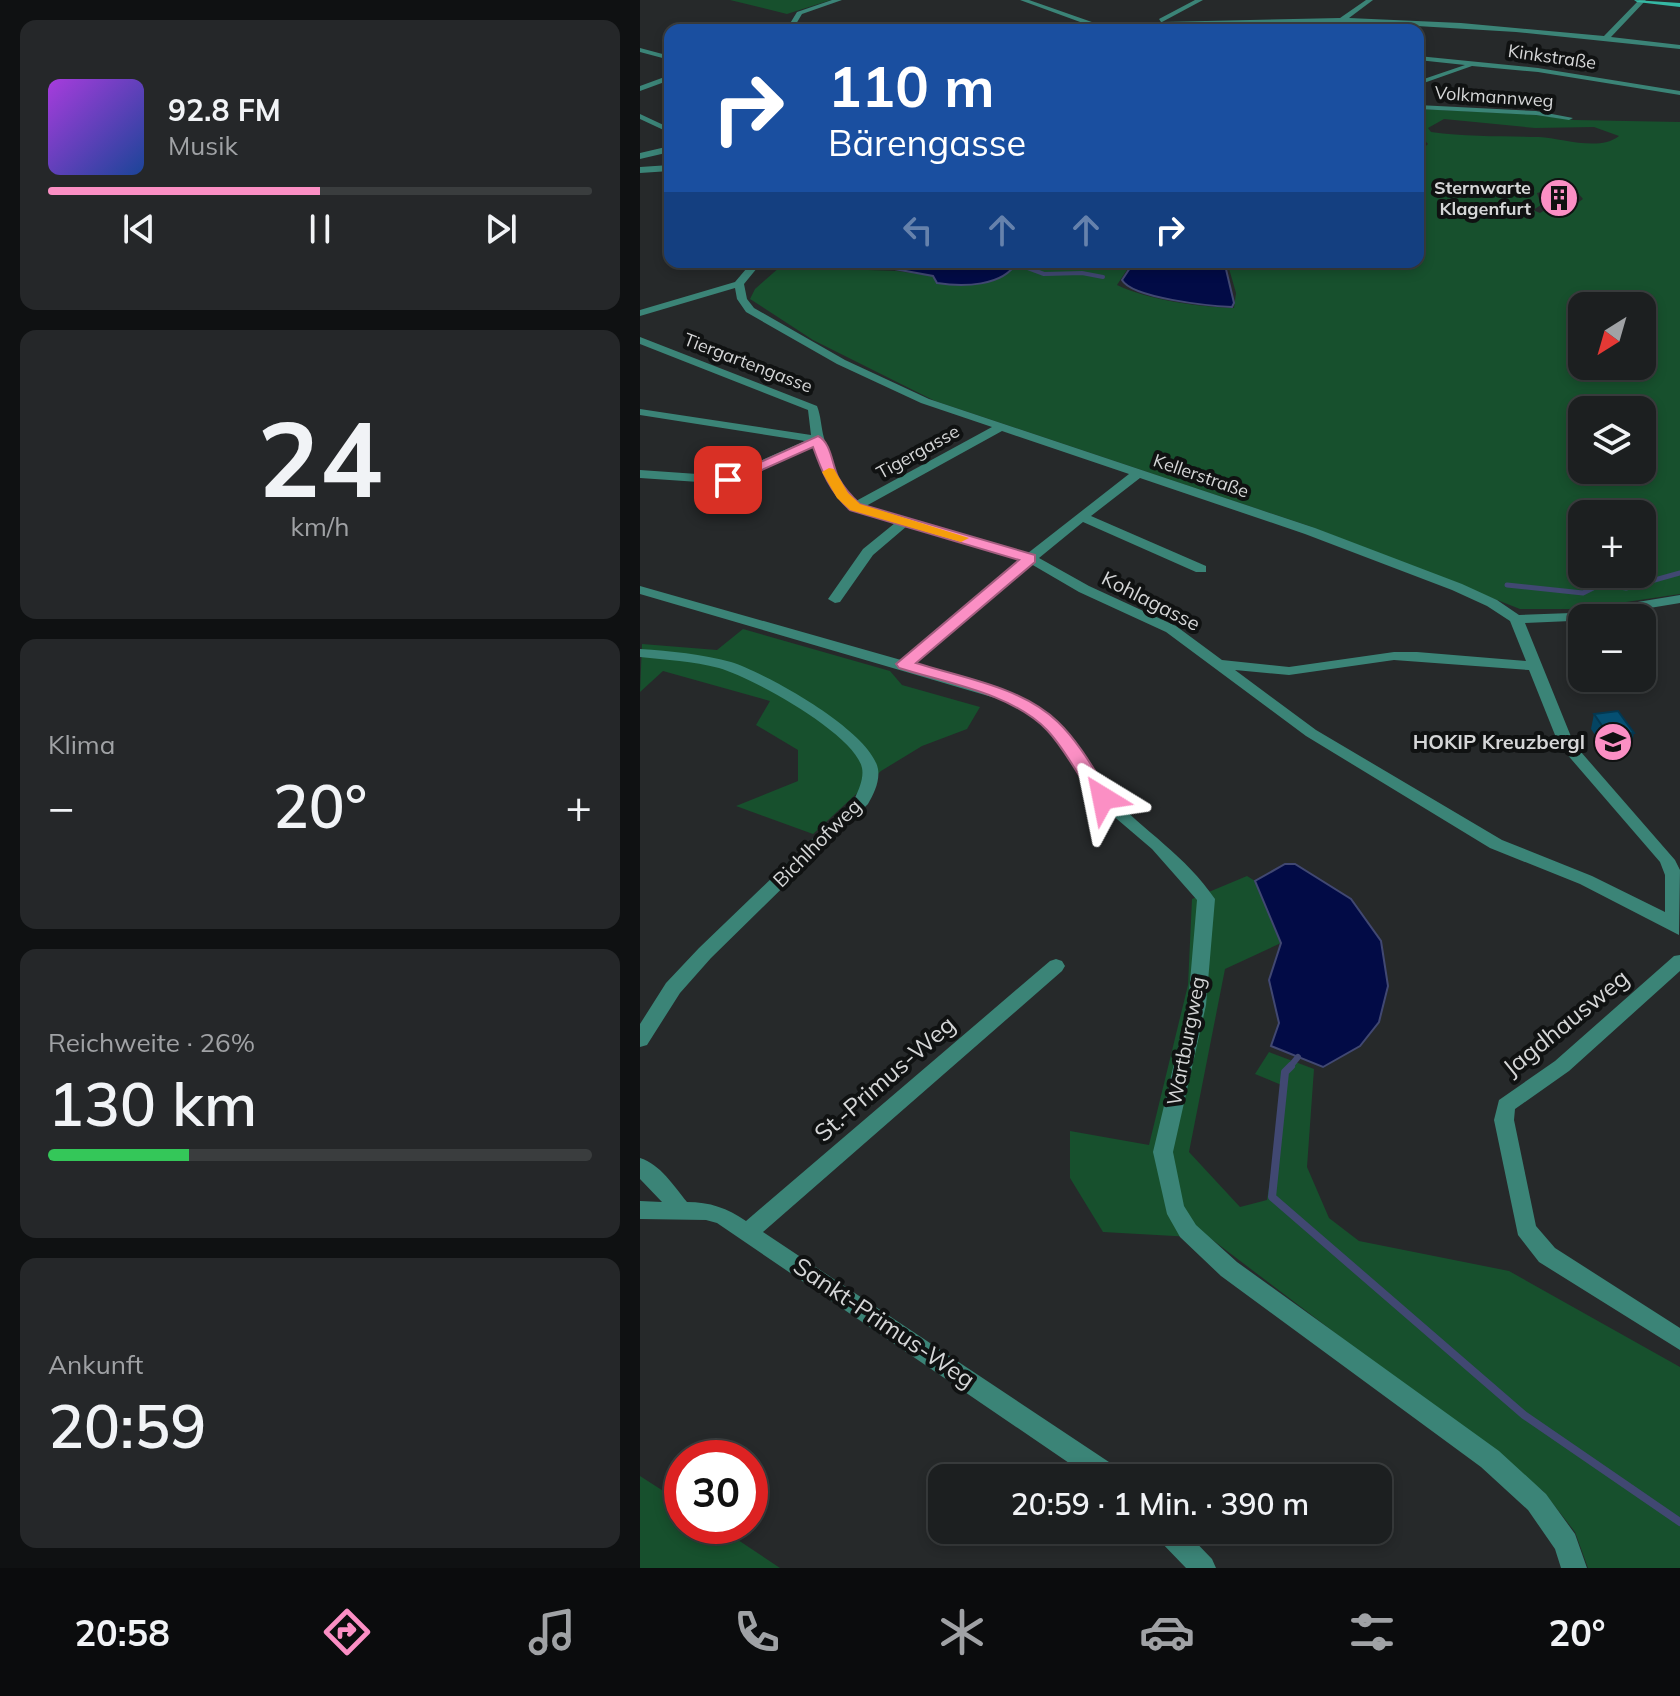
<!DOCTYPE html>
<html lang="de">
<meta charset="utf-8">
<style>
:root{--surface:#1c1f20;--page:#252729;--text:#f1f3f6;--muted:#a0a2a5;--line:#3a3d3e;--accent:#fb8fc4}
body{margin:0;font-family:Mulish,sans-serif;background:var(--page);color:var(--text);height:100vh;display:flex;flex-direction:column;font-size:30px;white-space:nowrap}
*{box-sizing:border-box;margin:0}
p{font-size:26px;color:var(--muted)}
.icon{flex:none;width:44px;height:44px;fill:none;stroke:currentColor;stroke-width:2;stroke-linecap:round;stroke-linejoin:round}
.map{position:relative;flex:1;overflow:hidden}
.side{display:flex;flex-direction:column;gap:20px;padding:20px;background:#0f1112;width:640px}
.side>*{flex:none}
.banner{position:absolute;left:24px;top:24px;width:760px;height:244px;border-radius:16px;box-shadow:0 4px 12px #0003,0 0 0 2px var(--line);background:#1a4fa0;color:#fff;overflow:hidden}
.needle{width:52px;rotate:217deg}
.fabs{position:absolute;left:928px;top:292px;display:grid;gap:16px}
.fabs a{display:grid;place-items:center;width:88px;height:88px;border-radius:16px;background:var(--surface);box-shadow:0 4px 12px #0003,0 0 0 2px var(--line);font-size:40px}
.speed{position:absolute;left:24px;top:1440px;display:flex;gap:16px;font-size:40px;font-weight:700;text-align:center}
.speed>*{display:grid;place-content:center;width:104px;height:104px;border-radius:50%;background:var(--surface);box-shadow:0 4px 12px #0003,0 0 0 2px var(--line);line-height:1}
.speed .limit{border:12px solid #d22;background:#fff;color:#111}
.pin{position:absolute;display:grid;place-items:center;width:68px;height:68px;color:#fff;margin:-34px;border-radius:16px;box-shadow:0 4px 12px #0006}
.me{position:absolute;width:88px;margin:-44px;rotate:325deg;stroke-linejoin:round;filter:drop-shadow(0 0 6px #0008)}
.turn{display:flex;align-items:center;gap:28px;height:168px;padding:0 32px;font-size:36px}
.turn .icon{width:104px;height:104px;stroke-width:2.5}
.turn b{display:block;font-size:56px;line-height:68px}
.lanes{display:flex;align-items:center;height:76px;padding:0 32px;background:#0003;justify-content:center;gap:40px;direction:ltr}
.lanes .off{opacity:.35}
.big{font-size:60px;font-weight:600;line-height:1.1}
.side .widget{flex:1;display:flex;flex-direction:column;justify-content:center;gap:12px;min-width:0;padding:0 28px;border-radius:16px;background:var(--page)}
.side .dial{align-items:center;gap:0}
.dial b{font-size:104px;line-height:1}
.song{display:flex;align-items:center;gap:24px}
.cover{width:96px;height:96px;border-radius:12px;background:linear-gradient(135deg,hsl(280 70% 55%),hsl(220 70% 35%))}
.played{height:8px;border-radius:4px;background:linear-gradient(90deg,var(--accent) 50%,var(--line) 50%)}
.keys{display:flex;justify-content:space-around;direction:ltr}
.heat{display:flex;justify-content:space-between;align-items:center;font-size:44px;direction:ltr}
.charge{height:12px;border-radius:6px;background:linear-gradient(90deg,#34c759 26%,var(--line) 0)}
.trip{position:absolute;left:288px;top:1464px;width:464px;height:80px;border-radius:16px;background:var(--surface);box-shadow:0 4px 12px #0003,0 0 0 2px var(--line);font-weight:600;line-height:80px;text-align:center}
.menu{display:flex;height:128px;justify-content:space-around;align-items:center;background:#0b0c0d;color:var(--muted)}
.menu .icon{width:56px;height:56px}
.menu .current{color:var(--accent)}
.menu b{font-size:36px;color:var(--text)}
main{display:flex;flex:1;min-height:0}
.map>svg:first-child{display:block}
</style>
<main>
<section class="side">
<div class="widget">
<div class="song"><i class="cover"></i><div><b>92.8 FM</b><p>Musik</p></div></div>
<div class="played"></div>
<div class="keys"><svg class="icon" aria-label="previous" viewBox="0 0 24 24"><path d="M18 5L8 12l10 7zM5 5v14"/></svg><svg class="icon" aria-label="pause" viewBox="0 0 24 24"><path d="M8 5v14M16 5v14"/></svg><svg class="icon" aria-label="next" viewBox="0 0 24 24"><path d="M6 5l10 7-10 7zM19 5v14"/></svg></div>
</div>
<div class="widget dial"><b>24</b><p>km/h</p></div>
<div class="widget"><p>Klima</p>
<div class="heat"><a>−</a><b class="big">20°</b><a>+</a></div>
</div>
<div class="widget"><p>Reichweite · 26%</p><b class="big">130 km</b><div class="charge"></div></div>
<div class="widget"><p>Ankunft</p><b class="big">20:59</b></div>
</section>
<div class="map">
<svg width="1040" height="1568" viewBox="0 0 1040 1568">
<rect width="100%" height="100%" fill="#26292a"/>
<path fill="#17502d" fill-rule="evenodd" d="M90 0H191L147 14Z
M778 109 888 114 934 120 1040 122V594L939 609H880L669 526 295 401 173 340 110 299 115 289 140 267 257 271 293 276 377 262H492L477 285C508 300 559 307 594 308L596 293 588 265 575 262H778V153L788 144 778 133ZM804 119 895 128 954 127 979 136C959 152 922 138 899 137 862 136 827 137 791 132L788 128ZM921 188 937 192 943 199C930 210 914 204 900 213L893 210 901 205 897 193ZM942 306H1002V366H942ZM942 410H1002V470H942ZM942 514H1002V574H942Z
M103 629 250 671 262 685 340 707 327 729 282 746 241 771 173 834 96 806 158 781V750L116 725 130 701 23 671 0 692 2 644 77 650Z
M607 876 615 881 641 943 585 969 549 1152 600 1207 627 1200 644 1086 615 1074 629 1052 674 1069 667 1167 689 1218 719 1241 869 1271 1040 1367V1568H948L935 1532 903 1491 570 1238 463 1232 430 1178V1131L509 1145 548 985 552 899Z
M0 1476 42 1503V1526H77L140 1568H0Z"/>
<path fill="#020b46" stroke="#414872" stroke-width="2" d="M216 262H377C363 287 322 287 297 283L293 276Z
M494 262H569L585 265 594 303 592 307C569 306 492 298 482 280Z
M645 864H655L711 899 741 941 748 986 739 1022 720 1046 683 1067 631 1046 639 1023 629 980 641 943 615 881Z"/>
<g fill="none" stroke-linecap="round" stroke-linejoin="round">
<path stroke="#414872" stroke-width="4" d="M377 264 404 274 442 273 463 277"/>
<path stroke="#414872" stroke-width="5" d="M867 585 943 593 961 584 986 588 1040 573"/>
<path stroke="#414872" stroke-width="6" d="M649 1068 658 1057"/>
<path stroke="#414872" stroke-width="8" d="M651 1066 645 1072 632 1197 884 1415 1040 1522"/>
<path fill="#3b8477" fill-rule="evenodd" d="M192 0H202L162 14 156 24 197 30H146L157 12Z
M380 0H389L469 28 521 22 519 19 555 0H563L522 22 700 18 726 0H733L709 18 821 23 964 36 999 0H1006L971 37 1040 45V49L876 32 711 22H601L462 30Z
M0 48 30 56V60L0 52Z
M778 56 898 68 1040 91V95L898 72 832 66 778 85V81L825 65 778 60Z
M30 75V80L0 91V86Z
M778 105 896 111 933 118 929 120 896 115 778 109Z
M0 114 30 128V133L0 119Z
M30 146V152L0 159V153Z
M30 165V171L0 173V167Z
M112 262H122L104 284 107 299 114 308 205 360 289 399 675 528 822 584 857 600 879 615 931 613 1040 595V603L931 621 885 623 934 744 1035 860 1040 870 1039 935 940 884 850 848 666 736 526 632 439 592 391 564 274 664C319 677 388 689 420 725 439 746 450 775 470 795 504 831 546 856 575 899L566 1005 533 1152 544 1206 556 1225 597 1262 859 1451 906 1494 935 1534 947 1568H921L915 1549 888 1510 841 1467 581 1276 540 1237 527 1214 513 1152 548 1005 557 900 512 849 457 802 409 730 379 708 362 700 0 594V586L261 660 380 559 267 526 233 555 200 602 195 603 188 599 223 549 255 523 211 510 190 484 174 446 88 484 0 478V470L86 476 165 441 0 415V409L171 435 168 410 0 344V337L177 406C181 416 181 427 184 438 189 460 200 484 216 501L352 427 281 403 197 364 106 312 97 299 95 288 0 316V310L95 282ZM362 431 489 474 388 553 226 506ZM500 478 665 534 812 590 847 606 870 621 886 661 777 652H754L649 667 582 660 536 626 449 586 399 558 443 522 556 572H566V566L451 516ZM754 660 889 670 919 745 1020 862 1025 875V912L952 876 862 840 676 730 595 670 649 675Z
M0 649C31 651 62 654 91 662 126 673 231 731 238 769 240 781 234 794 228 804L71 958 40 993 7 1045 0 1047V1024L26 983 59 948 215 798C219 789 224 778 222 768 215 734 111 677 79 668 53 661 26 660 0 657Z
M1040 955V971L929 1071 875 1109 874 1120 896 1226 915 1248 1040 1328V1350L899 1262 878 1235 854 1120 859 1100 915 1061 1034 956Z
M416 959 422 961 425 966 422 971 123 1232 481 1470 484 1478H451L77 1223 66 1220 0 1219V1201L22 1202 0 1179V1158C20 1164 34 1186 47 1202 70 1202 87 1208 106 1221L410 961Z
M515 1530H544L572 1559 576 1568H546L518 1539Z"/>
<path fill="#35b8a4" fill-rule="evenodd" d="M994 0 1040 3V7L997 2Z"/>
</g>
<path fill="#044462" d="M954 714 991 748 966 751 951 729Z"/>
<path fill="#043750" d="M994 733 991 748 966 751 969 736Z"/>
<path fill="#054f72" stroke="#043750" stroke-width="2" d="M978 711 994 733 969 736 954 714Z"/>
<path fill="#fb8fc4" stroke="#a35d7f" stroke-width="2" d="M178 436C191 442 192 464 198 477 204 488 211 496 220 504L395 555V562L276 663C323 678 382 687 418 722 439 742 456 773 472 798L469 802H456C440 779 426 750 407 730 371 693 306 683 259 668L256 664 379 560 210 510C190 492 182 472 173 447L93 483 81 480Z"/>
<path fill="#f59e0b" d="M189 468 194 469 208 493 220 504 329 538 321 542 210 510 197 498 182 472Z"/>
<defs>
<g id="building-disc" transform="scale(2)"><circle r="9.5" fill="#fb8fc4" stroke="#101212"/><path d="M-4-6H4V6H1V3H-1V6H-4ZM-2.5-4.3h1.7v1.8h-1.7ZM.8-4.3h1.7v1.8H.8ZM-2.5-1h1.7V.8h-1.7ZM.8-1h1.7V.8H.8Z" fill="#111"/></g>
<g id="school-disc" transform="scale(2)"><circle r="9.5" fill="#fb8fc4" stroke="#101212"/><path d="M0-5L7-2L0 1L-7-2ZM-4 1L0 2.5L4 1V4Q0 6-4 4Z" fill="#111"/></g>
</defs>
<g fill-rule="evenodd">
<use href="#building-disc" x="919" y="198"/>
<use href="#school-disc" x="973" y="742"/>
</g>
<g text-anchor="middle" stroke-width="8" stroke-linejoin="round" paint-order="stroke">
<g font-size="18" fill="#d5d6d7" stroke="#101212">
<text transform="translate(912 57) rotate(8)" y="6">Kinkstraße</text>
<text transform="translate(854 97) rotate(4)" y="6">Volkmannweg</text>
<text transform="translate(108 363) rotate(21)" y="6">Tiergartengasse</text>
<text transform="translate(278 452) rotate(-29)" y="6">Tigergasse</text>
<text transform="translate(561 476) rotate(19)" y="6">Kellerstraße</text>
</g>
<g font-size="18" font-weight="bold" fill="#d5d6d7" stroke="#101212" text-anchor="end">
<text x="891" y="194">Sternwarte<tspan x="891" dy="21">Klagenfurt</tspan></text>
</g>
<g font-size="20" fill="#d5d6d7" stroke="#101212">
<text transform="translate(511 601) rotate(27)" y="7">Kohlagasse</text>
<text transform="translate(177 843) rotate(-45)" y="7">Bichlhofweg</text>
<text transform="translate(546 1041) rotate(-79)" y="7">Wartburgweg</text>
</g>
<g font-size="20" font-weight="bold" fill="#d5d6d7" stroke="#101212" text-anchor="end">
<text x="945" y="749">HOKIP Kreuzbergl</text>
</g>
<g font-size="24" fill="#d5d6d7" stroke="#101212">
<text transform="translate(926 1023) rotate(-39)" y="8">Jagdhausweg</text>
<text transform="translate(245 1079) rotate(-41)" y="8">St.-Primus-Weg</text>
<text transform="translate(244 1323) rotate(34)" y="8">Sankt-Primus-Weg</text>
</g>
</g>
</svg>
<div class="fabs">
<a><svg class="needle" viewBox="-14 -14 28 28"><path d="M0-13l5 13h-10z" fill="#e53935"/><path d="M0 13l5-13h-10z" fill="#a0a2a5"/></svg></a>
<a><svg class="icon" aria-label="layers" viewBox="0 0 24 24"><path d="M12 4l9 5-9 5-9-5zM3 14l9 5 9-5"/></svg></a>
<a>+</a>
<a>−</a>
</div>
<div class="speed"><div class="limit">30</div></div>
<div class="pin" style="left:88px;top:480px;background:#d93025"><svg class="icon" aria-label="arrive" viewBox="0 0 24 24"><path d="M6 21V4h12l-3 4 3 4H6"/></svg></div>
<svg class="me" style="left:463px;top:798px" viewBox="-20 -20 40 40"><path d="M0-17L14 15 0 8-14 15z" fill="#fb8fc4" stroke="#fff" stroke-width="4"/></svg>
<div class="trip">20:59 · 1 Min. · 390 m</div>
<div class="banner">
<div class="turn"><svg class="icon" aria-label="right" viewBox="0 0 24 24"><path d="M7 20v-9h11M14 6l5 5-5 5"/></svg><div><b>110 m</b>Bärengasse</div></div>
<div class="lanes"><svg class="icon off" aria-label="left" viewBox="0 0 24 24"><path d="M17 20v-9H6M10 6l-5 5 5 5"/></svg><svg class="icon off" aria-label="ahead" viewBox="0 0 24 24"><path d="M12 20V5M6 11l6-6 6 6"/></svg><svg class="icon off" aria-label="ahead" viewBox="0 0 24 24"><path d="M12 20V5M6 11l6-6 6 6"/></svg><svg class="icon" aria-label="right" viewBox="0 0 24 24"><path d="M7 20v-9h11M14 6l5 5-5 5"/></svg></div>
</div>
</div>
</main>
<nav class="menu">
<b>20:58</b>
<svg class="icon current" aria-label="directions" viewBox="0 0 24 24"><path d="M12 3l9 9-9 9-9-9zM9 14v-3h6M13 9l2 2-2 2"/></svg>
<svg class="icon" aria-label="music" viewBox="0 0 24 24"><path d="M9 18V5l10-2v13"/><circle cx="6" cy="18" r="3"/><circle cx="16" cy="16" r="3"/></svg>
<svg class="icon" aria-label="phone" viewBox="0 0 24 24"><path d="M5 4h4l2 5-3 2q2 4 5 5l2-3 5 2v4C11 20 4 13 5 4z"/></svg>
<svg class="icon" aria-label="climate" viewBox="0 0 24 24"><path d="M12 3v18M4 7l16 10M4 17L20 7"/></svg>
<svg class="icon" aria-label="car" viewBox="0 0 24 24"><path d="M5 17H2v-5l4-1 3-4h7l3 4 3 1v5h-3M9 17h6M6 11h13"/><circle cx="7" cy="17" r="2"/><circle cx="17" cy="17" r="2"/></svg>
<svg class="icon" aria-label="filters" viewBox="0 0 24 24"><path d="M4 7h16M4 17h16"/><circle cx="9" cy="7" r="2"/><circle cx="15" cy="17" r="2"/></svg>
<b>20°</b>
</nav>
